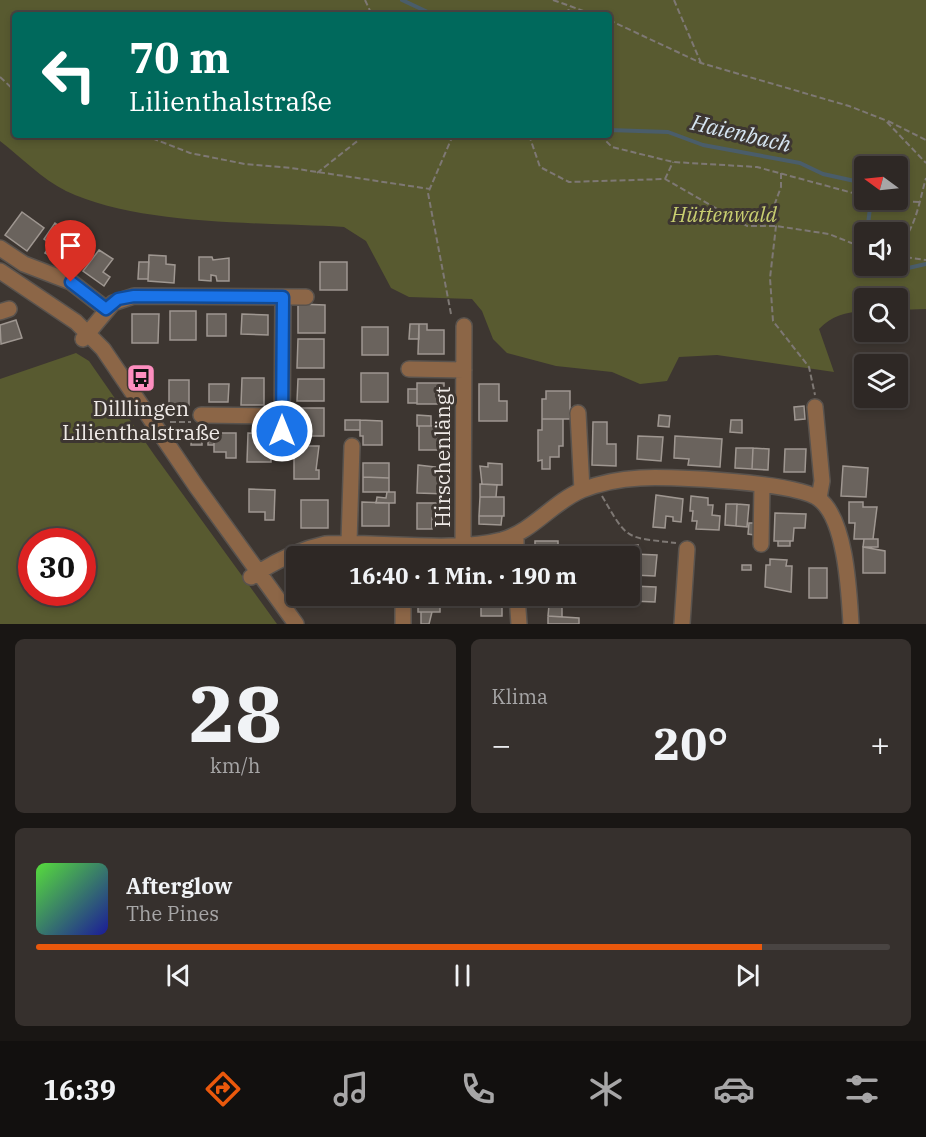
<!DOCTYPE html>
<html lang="de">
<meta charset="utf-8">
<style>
:root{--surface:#2e2825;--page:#36302d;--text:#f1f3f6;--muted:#a7a6a7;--line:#494442;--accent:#ea580c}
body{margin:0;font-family:"IBM Plex Serif",serif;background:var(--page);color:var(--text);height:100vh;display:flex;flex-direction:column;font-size:22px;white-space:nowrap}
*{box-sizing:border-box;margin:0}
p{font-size:20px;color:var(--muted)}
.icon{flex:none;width:33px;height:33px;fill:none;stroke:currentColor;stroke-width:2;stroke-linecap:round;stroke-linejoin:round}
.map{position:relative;height:624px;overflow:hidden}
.side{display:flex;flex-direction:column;gap:15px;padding:15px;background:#191614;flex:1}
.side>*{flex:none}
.hud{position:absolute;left:12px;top:12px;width:600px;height:126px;border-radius:6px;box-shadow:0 3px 9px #0003,0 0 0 2px var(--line);background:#00695c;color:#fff;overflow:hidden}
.needle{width:39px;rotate:285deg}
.fabs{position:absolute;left:854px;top:156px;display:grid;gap:12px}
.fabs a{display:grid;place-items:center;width:54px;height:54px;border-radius:6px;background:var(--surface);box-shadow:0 3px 9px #0003,0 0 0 2px var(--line);font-size:30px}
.speed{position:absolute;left:18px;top:528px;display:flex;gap:12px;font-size:30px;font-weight:700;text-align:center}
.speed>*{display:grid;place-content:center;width:78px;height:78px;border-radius:50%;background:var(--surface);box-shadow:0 3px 9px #0003,0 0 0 2px var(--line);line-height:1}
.speed .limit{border:9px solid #d22;background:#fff;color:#111}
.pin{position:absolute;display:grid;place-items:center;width:51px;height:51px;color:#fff;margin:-62px -26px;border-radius:50% 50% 50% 0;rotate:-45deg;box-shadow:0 0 6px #0007}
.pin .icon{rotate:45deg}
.me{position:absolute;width:66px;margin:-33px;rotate:0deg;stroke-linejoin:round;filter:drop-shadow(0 0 4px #0008)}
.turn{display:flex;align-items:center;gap:21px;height:126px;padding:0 18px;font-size:27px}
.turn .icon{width:78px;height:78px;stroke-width:2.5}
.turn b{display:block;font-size:42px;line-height:51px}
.big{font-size:45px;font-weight:700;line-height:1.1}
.side .tile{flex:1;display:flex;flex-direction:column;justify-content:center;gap:9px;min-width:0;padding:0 21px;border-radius:9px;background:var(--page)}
.side .dial{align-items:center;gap:0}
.dial b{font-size:78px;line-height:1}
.song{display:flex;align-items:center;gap:18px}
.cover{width:72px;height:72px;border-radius:9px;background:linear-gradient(135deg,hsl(110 70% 55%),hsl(240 70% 35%))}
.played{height:6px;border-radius:3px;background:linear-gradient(90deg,var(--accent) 85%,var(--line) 85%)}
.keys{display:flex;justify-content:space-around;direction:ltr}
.heat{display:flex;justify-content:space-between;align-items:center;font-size:33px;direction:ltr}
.side .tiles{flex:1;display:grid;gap:15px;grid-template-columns:1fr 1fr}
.tile:last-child{grid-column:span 2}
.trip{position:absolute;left:286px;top:546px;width:354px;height:60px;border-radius:6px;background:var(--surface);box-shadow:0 3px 9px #0003,0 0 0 2px var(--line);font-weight:700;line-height:60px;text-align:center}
.tabs{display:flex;height:96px;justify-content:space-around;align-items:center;background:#12100f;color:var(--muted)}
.tabs .icon{width:42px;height:42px}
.tabs .active{color:var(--accent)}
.tabs b{font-size:27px;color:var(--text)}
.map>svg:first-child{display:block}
</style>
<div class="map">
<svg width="926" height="624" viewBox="0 0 926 624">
<rect width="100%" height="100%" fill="#3d3631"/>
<path fill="#585a30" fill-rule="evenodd" d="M0 0H926V309L897 310V298H864V311C845 312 832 316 819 329L834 372 717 355 679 357 667 381 640 384 612 372 556 366 507 353 493 339 482 311 472 299 409 297 391 288 366 241 344 227C262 222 139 226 66 191 42 179 21 157 0 141ZM15 15H609V135H15ZM864 166H897V200H864ZM864 232H897V266H864Z
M76 353 89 361 155 456 277 624H0V379ZM32 542H82V592H32Z"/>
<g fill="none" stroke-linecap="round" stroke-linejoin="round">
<path stroke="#4a5d6a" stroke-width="4" d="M402 0 434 15
M609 130 668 132 703 145 800 163 823 174 864 183
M867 232 871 200
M881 266 904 269 926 264"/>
</g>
<path fill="#6a635d" stroke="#9f9791" stroke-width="1.5" d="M22 212 44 228 27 251 5 235Z
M55 223 62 228 51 244 44 239Z
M62 228 84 244 69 266 45 253Z
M99 250 113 259 103 272 110 277 104 286 83 271Z
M149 255 166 256V264L175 265 174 283 148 281Z
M199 257H212L213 260 229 258V281H217L216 276 211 275V281L199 280Z
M139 262H149L148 279H138Z
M320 262H347V290H320Z
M298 304 325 305V333H298Z
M170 311H196V340H170Z
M132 314H159L158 343H132Z
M207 314H226V336H207Z
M242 314 268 315V335L241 334Z
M16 320 22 338 1 344 0 325Z
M410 324H419V339H409Z
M419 324H427V330H444V354H418Z
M362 327H388V355H362Z
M298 339H324V368H297Z
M361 373H388V402H361Z
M242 378H264V405H241Z
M298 379H324V401H297Z
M169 380H189V405H169Z
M417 383H444V404H417Z
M209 384H229L228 402H209Z
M479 384H499V401H507V421H479Z
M408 389H417V403H408Z
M546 391H570V419H542V399H546Z
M804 406 805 419 795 420 794 407Z
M297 408H324V436H297Z
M417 415 431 416V426H417Z
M659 415 670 416 669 427 658 426Z
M542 419H563V446H559V457H550V469H542V460L538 461V430H542Z
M345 420H360V430H345Z
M360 420 382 421V445H363V436H360Z
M731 420H742V433L730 432Z
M593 422H607V444H616V466L592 465Z
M419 426H444V450H419Z
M192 433H202V445H191Z
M208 433H214V445H208Z
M214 433H236V458H226V452H214Z
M248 433 271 434V462H247Z
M638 436 663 437 661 461 637 459Z
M675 436 722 439 720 467 688 465 689 459 674 458Z
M294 446H319L316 470H319V479H294Z
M736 448H753L752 469 735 468Z
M753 448 769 449 768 470 752 469Z
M785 449H806L805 472H784Z
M363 463H389V478L363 477Z
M488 463 502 464V485L482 484 480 466 488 467Z
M418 465 443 468V482H448V494L417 493Z
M843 466 868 468 866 497 841 496Z
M363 477 389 478V492H363Z
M480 484 497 485 496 497H480Z
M249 489 275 490 274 520H265V512H249Z
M387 492H395V503H376L377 497 386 498Z
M656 495 683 499 681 522 673 521V517L666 516 665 528 653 527Z
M691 496 708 498V505H713L712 515 720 516 719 530 696 529 697 521H692L693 511H690Z
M480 497H504V516H479Z
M301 500H328V528H301Z
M362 502 389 503V526H362Z
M849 502H863V507H877L873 539H854L855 523H849Z
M417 503H447L446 518H432V529H417Z
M726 504H737L736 526 725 525Z
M737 504 749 505 747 527 736 526Z
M775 513 806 514 805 528H794L793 541H774Z
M479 516H502L501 525 479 524Z
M749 523H755L754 535 748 534Z
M864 539H878V547H863Z
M535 541H558V548H575V556H535Z
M778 541H790V546H778Z
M627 545H638L633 564H630V556H626Z
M863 547 885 551V573H863Z
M634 554 657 555 655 576 633 575Z
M770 559 787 560 786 566H792L791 592 765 587 766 565H770Z
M742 565H751V570H742Z
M809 568H827V598H809Z
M632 586 656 587 655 602 631 601Z
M418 596H440V612H418Z
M481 596 502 597V616H481Z
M549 605 562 606V617L548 616Z
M421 612H432L429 624H421Z
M548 616 579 618V624H548Z"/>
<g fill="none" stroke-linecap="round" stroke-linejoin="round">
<g stroke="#59534e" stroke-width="18">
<path id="minor" d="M0 248 24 264 71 282 106 309
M0 271 76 322 103 349 196 486 296 624
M0 312 9 309
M83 339 113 303 134 296 306 297
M409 369 464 370
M815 407 822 481 819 498
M578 413 582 490
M201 415 282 416
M282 431 283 297
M516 535V556
M349 542 352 446
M761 544 762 485
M463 545 464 326
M251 577C275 561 297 550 325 544 378 541 452 553 502 540 533 531 553 502 582 490 600 483 621 479 640 478 670 476 798 482 819 499 846 519 849 592 851 624
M517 596 519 624
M403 624V596
M682 624 687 549"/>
</g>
<path stroke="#7e7874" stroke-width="2" stroke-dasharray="6 3" stroke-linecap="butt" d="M365 0 372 15
M553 0 595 15
M674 0 701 63
M568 15 569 6
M609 20 701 63 849 106 885 120 926 163
M0 77 15 91
M888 121 926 140
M144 135 190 153 245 164 291 168 430 189
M529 135 540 167 569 182 665 179 747 226H776L829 234 864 248
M600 135 612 147 673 162 757 167 864 196
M317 173 365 135
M781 173V187L774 206 776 226 770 278 773 321 809 367 815 395
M665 179 673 162
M877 200 919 202
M897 245C915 234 920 198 926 178
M897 256 926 260
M451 314 428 193 453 135
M170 422H191
M602 496C628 541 625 537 676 543"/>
<use href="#minor" stroke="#8c6647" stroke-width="15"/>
</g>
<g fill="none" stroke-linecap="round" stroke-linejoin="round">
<g stroke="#114b97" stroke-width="15">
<path id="route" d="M71 282 106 309 118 299 134 296 283 297 282 431"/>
</g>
<use href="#route" stroke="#1a73e8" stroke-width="10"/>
</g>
<defs>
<g id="bus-square" transform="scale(1.5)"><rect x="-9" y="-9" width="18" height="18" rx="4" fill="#fd8ebf" stroke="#3d3631"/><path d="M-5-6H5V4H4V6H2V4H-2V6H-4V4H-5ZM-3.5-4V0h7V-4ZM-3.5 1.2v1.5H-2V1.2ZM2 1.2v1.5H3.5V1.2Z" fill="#111"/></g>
</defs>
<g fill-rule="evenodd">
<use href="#bus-square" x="141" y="378"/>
</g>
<g text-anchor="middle" stroke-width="6" stroke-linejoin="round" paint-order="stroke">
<g font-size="21" font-style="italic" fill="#c8ce70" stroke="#3d3631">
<text x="724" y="222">Hüttenwald</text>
</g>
<g font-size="21" fill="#efeae7" stroke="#3d3631">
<text x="141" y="416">Dilllingen<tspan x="141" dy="24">Lilienthalstraße</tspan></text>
</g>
<g font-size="21" fill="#efeae7" stroke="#3d3631">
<text transform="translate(443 457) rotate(-90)" y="7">Hirschenlängt</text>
</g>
<g font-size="22" font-style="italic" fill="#d5e4f1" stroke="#3d3631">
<text transform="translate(741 133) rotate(13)" y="8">Haienbach</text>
</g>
</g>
</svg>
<div class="fabs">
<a><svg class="needle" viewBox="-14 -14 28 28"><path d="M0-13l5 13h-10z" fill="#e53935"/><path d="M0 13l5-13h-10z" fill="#a7a6a7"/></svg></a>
<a><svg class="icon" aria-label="sound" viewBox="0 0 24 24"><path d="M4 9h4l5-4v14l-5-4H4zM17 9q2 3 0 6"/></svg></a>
<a><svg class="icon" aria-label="search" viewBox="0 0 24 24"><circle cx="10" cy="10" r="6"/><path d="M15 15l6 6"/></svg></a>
<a><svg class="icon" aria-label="layers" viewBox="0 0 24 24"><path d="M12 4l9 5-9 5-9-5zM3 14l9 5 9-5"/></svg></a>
</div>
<div class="speed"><div class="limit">30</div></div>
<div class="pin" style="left:71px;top:282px;background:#d93025"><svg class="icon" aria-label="arrive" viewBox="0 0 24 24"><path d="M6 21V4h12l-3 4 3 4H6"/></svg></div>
<svg class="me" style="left:282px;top:431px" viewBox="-20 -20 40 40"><circle r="17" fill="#1a73e8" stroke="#fff" stroke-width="3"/><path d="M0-11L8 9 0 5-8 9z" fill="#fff"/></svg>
<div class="trip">16:40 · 1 Min. · 190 m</div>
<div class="hud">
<div class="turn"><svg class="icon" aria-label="left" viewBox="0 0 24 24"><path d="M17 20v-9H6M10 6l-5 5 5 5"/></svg><div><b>70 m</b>Lilienthalstraße</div></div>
</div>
</div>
<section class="side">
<div class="tiles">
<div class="tile dial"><b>28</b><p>km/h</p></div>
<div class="tile"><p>Klima</p>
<div class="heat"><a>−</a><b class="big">20°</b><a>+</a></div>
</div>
<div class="tile">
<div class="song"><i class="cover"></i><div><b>Afterglow</b><p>The Pines</p></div></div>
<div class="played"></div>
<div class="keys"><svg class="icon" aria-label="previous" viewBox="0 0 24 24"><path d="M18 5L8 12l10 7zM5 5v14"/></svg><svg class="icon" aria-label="pause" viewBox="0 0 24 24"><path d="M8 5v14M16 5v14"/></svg><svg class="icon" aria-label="next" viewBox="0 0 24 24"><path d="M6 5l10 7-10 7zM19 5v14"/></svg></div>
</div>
</div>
</section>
<nav class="tabs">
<b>16:39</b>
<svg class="icon active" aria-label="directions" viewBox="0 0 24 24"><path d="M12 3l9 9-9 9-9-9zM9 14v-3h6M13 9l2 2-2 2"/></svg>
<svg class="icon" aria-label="music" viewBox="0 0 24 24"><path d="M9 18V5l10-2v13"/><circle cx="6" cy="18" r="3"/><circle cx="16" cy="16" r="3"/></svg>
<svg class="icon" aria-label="phone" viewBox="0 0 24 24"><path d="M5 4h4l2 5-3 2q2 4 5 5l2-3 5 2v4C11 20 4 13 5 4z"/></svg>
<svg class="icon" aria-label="climate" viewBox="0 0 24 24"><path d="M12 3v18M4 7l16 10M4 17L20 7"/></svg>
<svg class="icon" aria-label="car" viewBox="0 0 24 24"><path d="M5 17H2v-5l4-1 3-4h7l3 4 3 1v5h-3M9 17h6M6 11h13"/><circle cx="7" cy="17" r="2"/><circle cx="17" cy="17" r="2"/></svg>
<svg class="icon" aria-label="filters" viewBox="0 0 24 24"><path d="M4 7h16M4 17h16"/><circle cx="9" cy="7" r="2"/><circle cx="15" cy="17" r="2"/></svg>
</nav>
